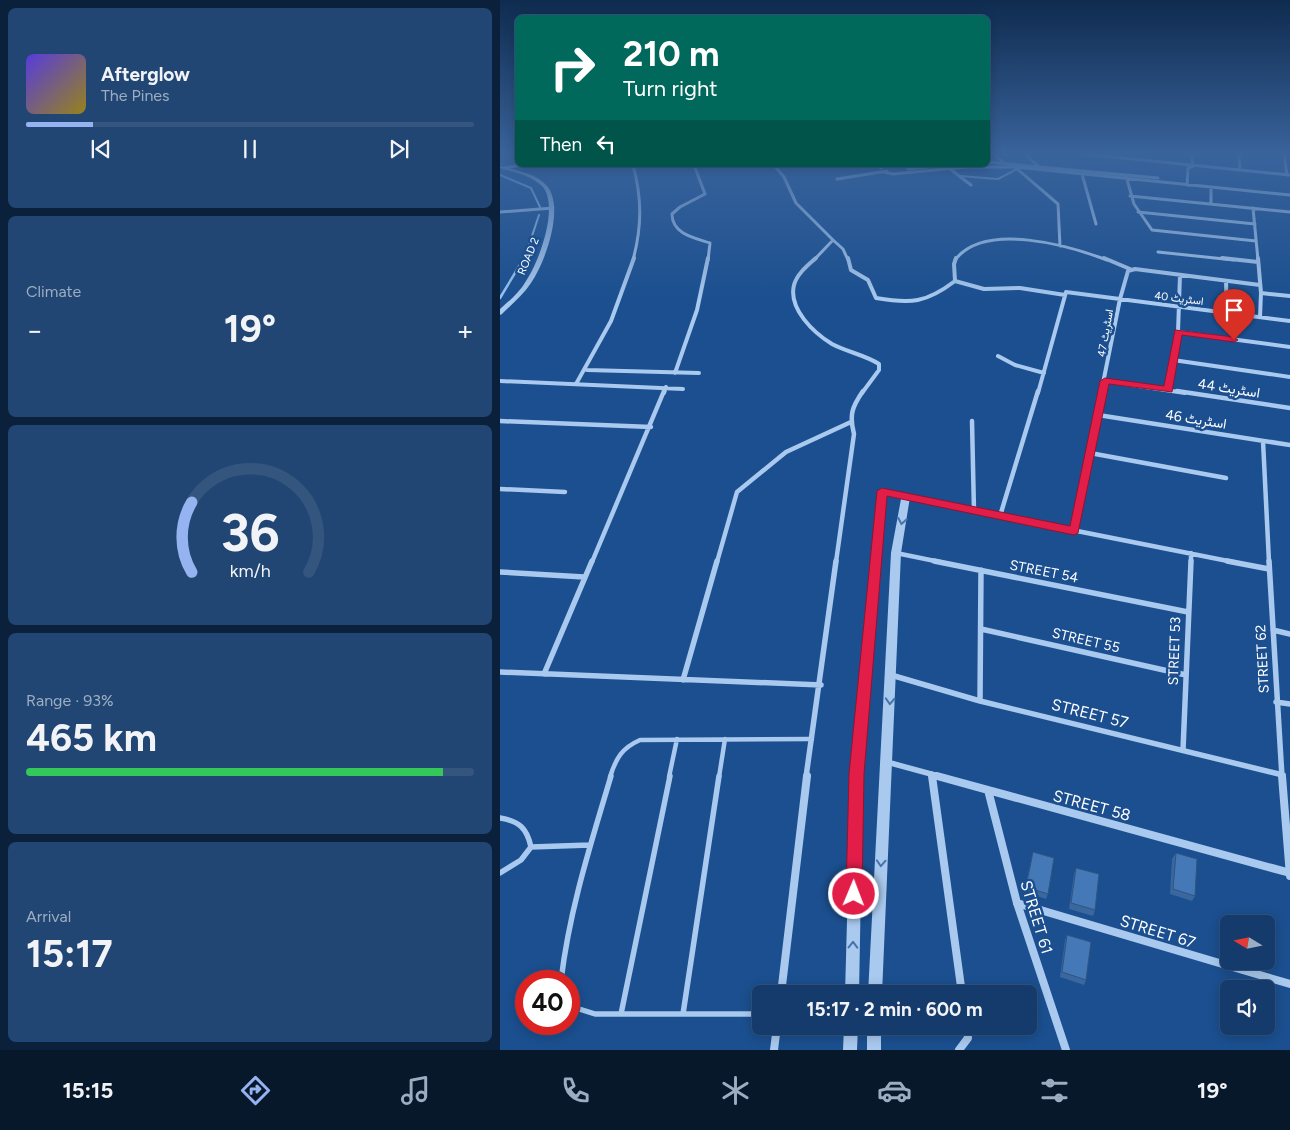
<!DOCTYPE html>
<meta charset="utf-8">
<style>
:root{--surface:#143b6b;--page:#214673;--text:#f1f3f6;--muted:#9dadc1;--line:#33557e;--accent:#95b2f1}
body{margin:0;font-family:Figtree,Vazirmatn,sans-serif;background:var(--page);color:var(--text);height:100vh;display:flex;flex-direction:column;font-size:19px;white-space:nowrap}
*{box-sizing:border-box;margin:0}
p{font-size:16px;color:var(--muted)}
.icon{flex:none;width:28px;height:28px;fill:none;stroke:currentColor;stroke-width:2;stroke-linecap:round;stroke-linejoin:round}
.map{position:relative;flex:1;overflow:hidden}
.details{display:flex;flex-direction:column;gap:8px;padding:8px;background:#0b203b;width:500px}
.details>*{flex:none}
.banner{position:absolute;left:15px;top:15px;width:475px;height:152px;border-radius:8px;box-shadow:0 2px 12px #0003,0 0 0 1px var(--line);background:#00695c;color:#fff;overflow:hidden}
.needle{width:32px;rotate:280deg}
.fabs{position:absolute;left:720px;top:915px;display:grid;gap:10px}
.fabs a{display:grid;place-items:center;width:55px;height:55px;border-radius:8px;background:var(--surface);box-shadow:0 2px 12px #0003,0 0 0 1px var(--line);font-size:25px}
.speed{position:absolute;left:15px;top:970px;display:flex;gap:10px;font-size:25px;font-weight:700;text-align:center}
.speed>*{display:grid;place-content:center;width:65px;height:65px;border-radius:50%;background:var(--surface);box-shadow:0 2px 12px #0003,0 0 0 1px var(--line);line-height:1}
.speed .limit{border:8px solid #d22;background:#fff;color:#111}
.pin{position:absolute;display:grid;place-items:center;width:42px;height:42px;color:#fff;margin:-51px -21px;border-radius:50% 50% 50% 0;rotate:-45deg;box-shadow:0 0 5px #0007}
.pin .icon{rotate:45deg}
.me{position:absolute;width:55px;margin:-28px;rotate:1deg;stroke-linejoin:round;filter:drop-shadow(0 0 4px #0008)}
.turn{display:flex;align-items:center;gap:18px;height:105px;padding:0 25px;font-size:22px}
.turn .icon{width:65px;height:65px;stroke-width:2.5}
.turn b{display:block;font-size:35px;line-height:42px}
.then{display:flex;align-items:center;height:48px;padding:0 25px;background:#0003;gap:10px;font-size:19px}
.big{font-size:38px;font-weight:700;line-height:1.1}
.details .widget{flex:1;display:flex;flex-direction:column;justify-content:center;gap:8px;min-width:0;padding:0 18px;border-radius:8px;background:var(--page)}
.details .dial{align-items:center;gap:0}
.dial svg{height:130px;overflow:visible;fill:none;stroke:var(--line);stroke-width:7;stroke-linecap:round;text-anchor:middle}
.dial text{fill:var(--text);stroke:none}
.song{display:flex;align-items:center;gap:15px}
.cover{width:60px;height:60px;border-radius:8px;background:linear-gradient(135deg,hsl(250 70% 55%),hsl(50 70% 35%))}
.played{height:5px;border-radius:2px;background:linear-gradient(90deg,var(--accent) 15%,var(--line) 15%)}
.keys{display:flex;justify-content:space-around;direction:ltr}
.heat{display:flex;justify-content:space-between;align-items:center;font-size:28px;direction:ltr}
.charge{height:8px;border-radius:4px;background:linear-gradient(90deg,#34c759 93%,var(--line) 0)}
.trip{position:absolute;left:252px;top:985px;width:285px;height:50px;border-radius:8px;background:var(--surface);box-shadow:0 2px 12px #0003,0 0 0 1px var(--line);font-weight:700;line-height:50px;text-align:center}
.menu{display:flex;height:80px;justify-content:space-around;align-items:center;background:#08182b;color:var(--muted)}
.menu .icon{width:35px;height:35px}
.menu .selected{color:var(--accent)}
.menu b{font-size:22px;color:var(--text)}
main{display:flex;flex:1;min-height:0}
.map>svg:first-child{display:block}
</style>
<main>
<section class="details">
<div class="widget">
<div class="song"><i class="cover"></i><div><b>Afterglow</b><p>The Pines</p></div></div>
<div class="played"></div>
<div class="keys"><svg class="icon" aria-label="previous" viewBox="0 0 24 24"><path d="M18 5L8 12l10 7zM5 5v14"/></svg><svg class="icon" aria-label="pause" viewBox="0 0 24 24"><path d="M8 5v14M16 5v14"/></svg><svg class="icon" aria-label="next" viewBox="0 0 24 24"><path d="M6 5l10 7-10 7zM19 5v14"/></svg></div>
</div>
<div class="widget"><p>Climate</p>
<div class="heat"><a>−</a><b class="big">19°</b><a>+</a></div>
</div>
<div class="widget dial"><svg viewBox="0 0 100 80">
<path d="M14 69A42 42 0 1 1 86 69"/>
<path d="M14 69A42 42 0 0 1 14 26" stroke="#95b2f1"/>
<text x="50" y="56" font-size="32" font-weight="700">36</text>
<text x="50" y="72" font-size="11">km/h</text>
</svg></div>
<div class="widget"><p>Range · 93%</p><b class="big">465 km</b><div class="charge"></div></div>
<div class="widget"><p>Arrival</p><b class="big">15:17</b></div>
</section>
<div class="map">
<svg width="790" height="1050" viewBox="0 0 790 1050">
<rect width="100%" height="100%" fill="#1b4f8f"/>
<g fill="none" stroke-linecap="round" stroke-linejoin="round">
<path stroke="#9cc4f0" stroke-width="2" d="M0 175 31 188 40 207
M24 260 39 215"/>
<path stroke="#9cc4f0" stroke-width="2.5" d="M0 298 24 258"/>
<path stroke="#a9c9ee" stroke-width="2" d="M460 176 498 179 517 169"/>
<path stroke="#a9c9ee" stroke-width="4.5" d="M110 777C116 758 122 748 140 740L312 739
M169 777 177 739
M219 777 225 739"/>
<path stroke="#a9c9ee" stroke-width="5.5" d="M0 818C19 821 27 828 31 847L21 860 0 873
M31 847 90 845
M61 981C69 911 91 843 111 776
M69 999 76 1008 95 1014H261
M121 1014 170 776
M183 1014 219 776"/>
<path stroke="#a9c9ee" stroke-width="3" d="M494 154 503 162
M525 154 537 165
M584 154 790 175
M739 154 740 170
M784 154 787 175
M488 162 658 178
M133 165C142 198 142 226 133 260
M194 165 205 194 180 207 172 214C172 234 195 238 210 243L208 260
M274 165 284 177 296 203 333 240 314 260
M378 165 381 168
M515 167 558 204 560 246
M4 168 22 165
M408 169 445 165
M450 169 471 185
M384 172 393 174 467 167H515L790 195
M582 174 596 224
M626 176 634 204 652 230 756 241
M337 179 387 171
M687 185 688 168 693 166 691 154
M711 187V203
M630 196 790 212
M753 208 758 260
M0 212 53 208
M638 212 755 224
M333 240 343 249 348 260
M658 252 734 260
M455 260C485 221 570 246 607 260"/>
<path stroke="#a9c9ee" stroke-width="4" d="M316 258C307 266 297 274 294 285 288 309 314 333 332 344 347 352 365 355 379 364V370L362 393
M348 258 351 270 368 280 376 298C411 304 426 303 455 281
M604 258 630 269
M722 258 758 262
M758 258 761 293 760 317
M455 281 454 264 456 258
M455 281 484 289 520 288 565 295
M726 281 727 313
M761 293 790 296
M678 332 790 347
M498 356 515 365 544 373
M673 360 790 377
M87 370 199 373
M175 373 197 310 208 258
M0 381 183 389
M605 381 685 393
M76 384 111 321 134 258
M668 390 678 332 680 275
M164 393 166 387
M538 393 566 292 790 321
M601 393 620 299 628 271 635 269 760 285"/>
<path stroke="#a9c9ee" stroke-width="4.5" d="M677 391 790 408
M598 415 790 445
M0 421 151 427
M472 421 474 511
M763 441 769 562
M590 453 726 478
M0 489 65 492
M406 497 733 562
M500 516 538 391
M574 531 602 391
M396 553 440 562
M92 562 164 391
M217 562 237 492 286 452 351 422
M336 562 354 434C349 415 352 407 363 391
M691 562V553"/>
<path stroke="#a9c9ee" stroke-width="5.5" d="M434 561 688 612
M727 561 769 569
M769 561 782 777
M0 572 84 577
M481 629 686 675
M773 630 790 634
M0 672 321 685
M44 674 92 561
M391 675 480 701 783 775
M183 680 217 561
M480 701 481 570
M776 702 790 704
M683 750 691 561
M387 762 442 777
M432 774V777
M306 777 336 561"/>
<path stroke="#a9c9ee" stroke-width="8" d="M432 776 462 994
M437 776 790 873
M782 776 790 876
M488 790 517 903 566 1050
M517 903 790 984
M281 994 307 776
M274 1050 277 1026
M459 1050 468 1038 467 1026"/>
<path fill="#a9c9ee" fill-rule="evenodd" d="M0 166C15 170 35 173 46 185 66 205 45 263 31 283 23 295 12 304 2 314L0 315V309C9 301 20 292 26 281 39 262 60 205 42 186 32 176 14 172 0 168Z
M382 488 409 495 410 497 401 553 382 994H368L391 553 401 499 386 495 363 774 359 994H345L351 774 378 491Z
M344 1026H358L357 1050H343Z
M367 1026H381V1050H367Z"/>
</g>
<path fill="#3a679d" d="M533 852 548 894 546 899 524 892Z
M676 853 695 896 692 901 670 894 672 859Z
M576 868 595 910 593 916 569 909 574 874Z
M567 935 586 980 584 985 560 977 565 940Z"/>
<path fill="#4478b7" stroke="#305480" d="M533 852 554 858 548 894 526 887Z
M676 853 697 859 695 896 673 889Z
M576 868 599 874 595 910 571 903Z
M567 935 591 942 586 980 562 972Z"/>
<defs><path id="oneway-chevron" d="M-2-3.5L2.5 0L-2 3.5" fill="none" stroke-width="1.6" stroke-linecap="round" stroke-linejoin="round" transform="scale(1.25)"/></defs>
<g stroke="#4674ac">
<use href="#oneway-chevron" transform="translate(402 521) rotate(100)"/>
<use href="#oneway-chevron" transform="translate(390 701) rotate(93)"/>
<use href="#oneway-chevron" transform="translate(381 863) rotate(93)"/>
<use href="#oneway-chevron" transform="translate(353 945) rotate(-89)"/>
</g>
<linearGradient id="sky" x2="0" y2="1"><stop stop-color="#0f2b4f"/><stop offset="0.51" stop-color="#39639b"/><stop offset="1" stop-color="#39639b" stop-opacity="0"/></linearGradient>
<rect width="790" height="301" fill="url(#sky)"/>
<path fill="#e11d48" stroke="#92132f" d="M675 330 734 337 738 340 734 342 682 335 672 392 609 384 578 533 574 535 387 496 364 774 362 894 360 900 354 902 348 900 346 894 349 774 377 491 382 488 570 526 600 381 605 378 664 386Z"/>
<g text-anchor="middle" stroke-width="5" stroke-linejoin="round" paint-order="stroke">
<g font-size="11" fill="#fff" stroke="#1b4f8f">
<text transform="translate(28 256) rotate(-68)" y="4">ROAD 2</text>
<text transform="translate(679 298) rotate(7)" y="4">اسٹریٹ 40</text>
<text transform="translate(605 333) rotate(-80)" y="4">اسٹریٹ 47</text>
</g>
<g font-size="14" fill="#fff" stroke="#1b4f8f">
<text transform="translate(729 388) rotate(9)" y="5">اسٹریٹ 44</text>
<text transform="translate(696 419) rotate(9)" y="5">اسٹریٹ 46</text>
<text transform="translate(544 571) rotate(11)" y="5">STREET 54</text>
<text transform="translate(586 640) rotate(13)" y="5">STREET 55</text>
<text transform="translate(674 651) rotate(-88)" y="5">STREET 53</text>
<text transform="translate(762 659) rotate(-93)" y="5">STREET 62</text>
</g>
<g font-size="16" fill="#fff" stroke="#1b4f8f">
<text transform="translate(590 713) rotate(14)" y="6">STREET 57</text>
<text transform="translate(592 805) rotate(15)" y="6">STREET 58</text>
<text transform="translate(537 917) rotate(73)" y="6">STREET 61</text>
<text transform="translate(658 931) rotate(17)" y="6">STREET 67</text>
</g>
</g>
</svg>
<div class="fabs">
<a><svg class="needle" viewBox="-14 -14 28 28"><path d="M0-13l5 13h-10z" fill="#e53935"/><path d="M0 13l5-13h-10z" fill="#9dadc1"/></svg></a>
<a><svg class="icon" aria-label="sound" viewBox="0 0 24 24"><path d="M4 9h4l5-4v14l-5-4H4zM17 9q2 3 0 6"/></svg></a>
</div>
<div class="speed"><div class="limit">40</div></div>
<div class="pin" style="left:734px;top:340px;background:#d93025"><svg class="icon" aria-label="arrive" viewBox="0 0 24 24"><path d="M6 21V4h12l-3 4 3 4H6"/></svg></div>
<svg class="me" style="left:354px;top:894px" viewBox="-20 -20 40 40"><circle r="17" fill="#e11d48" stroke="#fff" stroke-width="3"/><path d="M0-11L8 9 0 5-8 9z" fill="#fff"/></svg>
<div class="trip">15:17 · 2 min · 600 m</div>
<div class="banner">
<div class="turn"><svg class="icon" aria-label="right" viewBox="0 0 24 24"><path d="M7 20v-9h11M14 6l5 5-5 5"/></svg><div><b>210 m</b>Turn right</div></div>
<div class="then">Then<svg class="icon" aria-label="left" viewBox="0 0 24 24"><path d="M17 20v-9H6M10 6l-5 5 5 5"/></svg></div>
</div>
</div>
</main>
<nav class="menu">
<b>15:15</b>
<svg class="icon selected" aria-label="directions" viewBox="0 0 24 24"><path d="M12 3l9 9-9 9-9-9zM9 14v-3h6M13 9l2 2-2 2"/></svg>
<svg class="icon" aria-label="music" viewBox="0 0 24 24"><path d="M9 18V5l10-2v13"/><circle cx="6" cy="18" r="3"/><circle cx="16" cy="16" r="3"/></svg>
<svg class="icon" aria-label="phone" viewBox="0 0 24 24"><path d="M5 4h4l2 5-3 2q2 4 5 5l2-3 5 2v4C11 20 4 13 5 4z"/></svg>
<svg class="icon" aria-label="climate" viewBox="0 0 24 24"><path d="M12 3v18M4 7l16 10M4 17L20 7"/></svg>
<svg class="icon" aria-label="car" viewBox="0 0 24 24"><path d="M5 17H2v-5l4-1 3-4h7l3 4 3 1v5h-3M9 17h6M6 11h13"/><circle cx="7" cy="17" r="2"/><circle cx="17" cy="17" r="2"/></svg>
<svg class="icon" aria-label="filters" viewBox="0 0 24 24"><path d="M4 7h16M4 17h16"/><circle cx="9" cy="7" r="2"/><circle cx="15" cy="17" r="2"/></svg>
<b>19°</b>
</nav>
